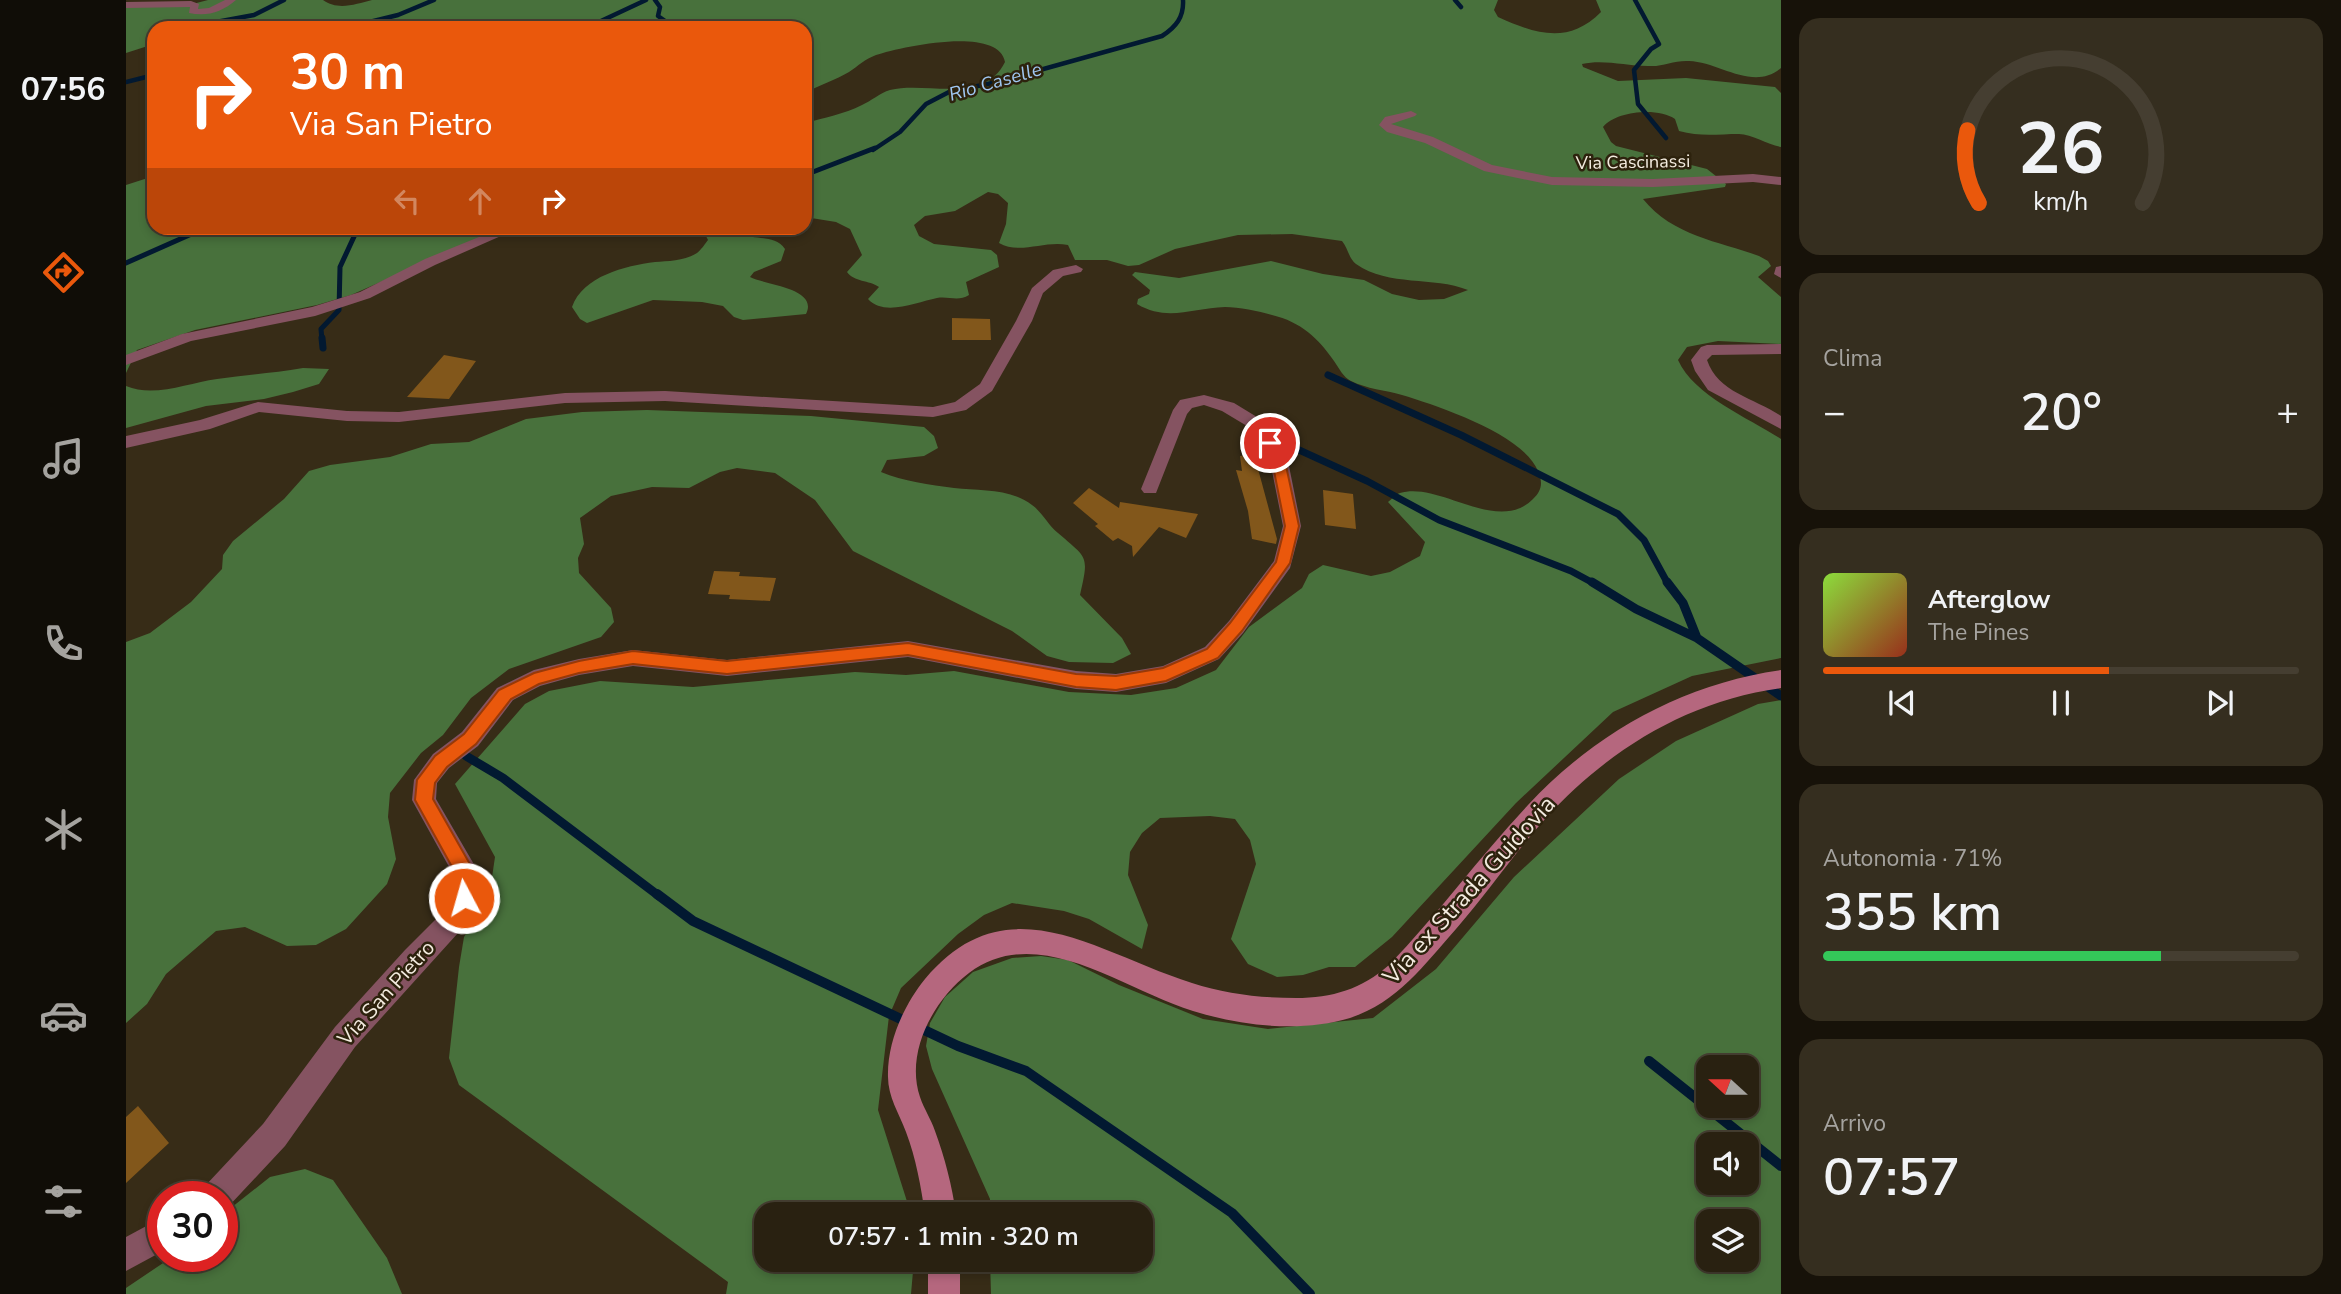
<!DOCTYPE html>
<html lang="it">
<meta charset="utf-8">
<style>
:root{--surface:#292111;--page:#352e1f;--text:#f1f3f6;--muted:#a5a39f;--line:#453e31;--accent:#ea580c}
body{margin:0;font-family:"Nunito Sans",sans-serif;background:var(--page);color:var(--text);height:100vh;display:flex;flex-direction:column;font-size:26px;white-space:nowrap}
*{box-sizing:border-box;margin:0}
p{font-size:23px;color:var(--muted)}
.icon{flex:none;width:38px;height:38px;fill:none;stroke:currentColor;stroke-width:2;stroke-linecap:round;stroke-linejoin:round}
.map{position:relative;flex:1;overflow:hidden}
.drawer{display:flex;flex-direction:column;gap:18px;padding:18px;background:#171209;width:560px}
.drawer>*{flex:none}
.guide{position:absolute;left:21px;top:21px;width:665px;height:214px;border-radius:21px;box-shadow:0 4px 10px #0003,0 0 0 2px var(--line);background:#ea580c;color:#fff;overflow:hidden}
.needle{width:46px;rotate:291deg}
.tools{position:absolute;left:1570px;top:1055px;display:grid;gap:14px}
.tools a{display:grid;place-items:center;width:63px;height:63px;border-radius:14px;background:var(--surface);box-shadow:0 4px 10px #0003,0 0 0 2px var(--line);font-size:35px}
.speed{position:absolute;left:21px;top:1181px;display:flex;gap:14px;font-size:35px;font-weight:700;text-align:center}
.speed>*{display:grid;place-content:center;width:91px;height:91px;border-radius:50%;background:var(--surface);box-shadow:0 4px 10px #0003,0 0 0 2px var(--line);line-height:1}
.speed .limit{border:10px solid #d22;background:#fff;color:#111}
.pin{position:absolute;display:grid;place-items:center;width:60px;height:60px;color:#fff;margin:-30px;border:4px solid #fff;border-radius:50%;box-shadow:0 2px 7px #0007}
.me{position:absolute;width:77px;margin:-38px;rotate:354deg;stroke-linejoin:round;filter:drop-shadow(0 0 5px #0008)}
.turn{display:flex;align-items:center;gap:24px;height:147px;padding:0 28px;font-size:32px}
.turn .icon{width:91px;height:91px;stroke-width:2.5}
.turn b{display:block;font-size:49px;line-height:60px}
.lanes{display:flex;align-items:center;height:66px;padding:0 28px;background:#0003;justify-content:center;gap:35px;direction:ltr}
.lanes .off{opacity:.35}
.big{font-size:52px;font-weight:600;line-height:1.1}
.drawer .widget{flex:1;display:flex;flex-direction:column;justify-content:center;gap:10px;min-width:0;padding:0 24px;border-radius:21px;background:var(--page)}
.drawer .dial{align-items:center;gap:0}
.dial svg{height:182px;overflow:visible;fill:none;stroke:var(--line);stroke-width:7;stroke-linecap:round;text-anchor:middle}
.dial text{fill:var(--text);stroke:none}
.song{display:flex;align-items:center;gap:21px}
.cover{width:84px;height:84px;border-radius:10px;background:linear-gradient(135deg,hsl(90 70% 55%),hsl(10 70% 35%))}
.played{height:7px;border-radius:4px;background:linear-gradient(90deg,var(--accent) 60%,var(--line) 60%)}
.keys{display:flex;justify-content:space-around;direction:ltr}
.heat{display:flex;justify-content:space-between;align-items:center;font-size:38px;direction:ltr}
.charge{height:10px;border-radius:5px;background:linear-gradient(90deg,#34c759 71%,var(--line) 0)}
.trip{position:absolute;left:628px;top:1202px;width:399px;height:70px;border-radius:21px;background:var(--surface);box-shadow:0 4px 10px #0003,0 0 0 2px var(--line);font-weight:600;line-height:70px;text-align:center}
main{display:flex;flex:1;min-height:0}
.tabs{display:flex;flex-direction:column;width:126px;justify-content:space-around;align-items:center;background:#100d07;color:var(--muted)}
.tabs .icon{width:49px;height:49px}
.tabs .current{color:var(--accent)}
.tabs b{font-size:32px;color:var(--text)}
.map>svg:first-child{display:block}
</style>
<main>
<nav class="tabs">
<b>07:56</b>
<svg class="icon current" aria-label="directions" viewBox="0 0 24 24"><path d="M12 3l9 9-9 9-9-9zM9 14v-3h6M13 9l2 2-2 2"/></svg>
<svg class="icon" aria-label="music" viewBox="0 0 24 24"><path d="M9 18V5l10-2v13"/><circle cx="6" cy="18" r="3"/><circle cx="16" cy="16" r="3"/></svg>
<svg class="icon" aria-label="phone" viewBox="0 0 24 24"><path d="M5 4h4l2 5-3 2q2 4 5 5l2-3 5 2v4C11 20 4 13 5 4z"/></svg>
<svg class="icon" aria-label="climate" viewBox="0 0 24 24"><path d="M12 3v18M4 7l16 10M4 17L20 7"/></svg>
<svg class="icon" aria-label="car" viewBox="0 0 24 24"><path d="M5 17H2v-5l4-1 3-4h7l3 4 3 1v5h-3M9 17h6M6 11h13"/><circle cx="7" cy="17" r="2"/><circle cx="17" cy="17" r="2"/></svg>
<svg class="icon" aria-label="filters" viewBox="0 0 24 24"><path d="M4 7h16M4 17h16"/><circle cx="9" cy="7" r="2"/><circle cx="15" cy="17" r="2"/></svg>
</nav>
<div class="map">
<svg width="1655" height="1294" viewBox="0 0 1655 1294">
<rect width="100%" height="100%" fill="#372c17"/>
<path fill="#48713c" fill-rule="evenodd" d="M82 0H197C212 11 230 4 246 0H1372L1368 10 1372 17C1410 34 1442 45 1475 12L1470 0H1655V68C1627 92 1594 62 1563 61 1550 60 1538 66 1526 66 1502 67 1480 59 1456 64L1457 67 1492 81 1560 78 1649 87 1655 93V147C1642 145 1626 134 1613 134 1592 134 1574 137 1553 131L1549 119C1532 107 1490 111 1477 127L1485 142 1490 146 1581 169 1600 184 1599 187 1517 199C1547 236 1592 241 1633 256L1642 261 1645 266 1632 277 1655 297V344L1592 341 1561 347 1552 360C1568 396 1623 418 1655 439V658L1566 676 1487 712 1390 803 1266 937 1229 967H1203L1177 975 1151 977 1122 964 1105 939 1130 864 1124 840 1109 819 1084 816 1034 818 1016 833 1004 852 1002 875 1022 925 1016 949 963 919 938 911 886 903 858 915 832 934 775 988 763 1016 752 1110 785 1214H640V1260H788L785 1294H600L602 1282 333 1085 323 1058 333 967 338 937 354 911 365 884 369 857 329 784 399 704 423 691 474 681 567 687 729 672 780 675 828 671 943 692 1005 695 1050 688 1090 670 1123 627 1176 588 1183 574 1197 565 1245 576 1264 572 1294 556 1299 542 1262 502C1266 499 1270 494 1274 493 1314 481 1371 535 1407 499 1416 491 1417 482 1412 471 1397 434 1312 406 1276 395 1259 390 1241 389 1225 381 1217 377 1213 368 1208 361 1192 338 1175 322 1146 315 1132 311 1113 307 1099 307 1067 308 1041 322 1011 304L1012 299 1023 294 1024 290 1006 275 1009 272 1053 278 1145 261 1197 274 1238 280 1266 294 1293 300 1318 299 1342 290C1307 276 1263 287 1230 264 1223 259 1222 248 1216 241L1166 234 1112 235 1049 249 1013 265 1002 266 981 260H949L942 245C919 240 894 255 873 243L880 224 882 203 872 194 862 192 829 211 799 216 788 225 793 236 808 244 865 250 871 255 873 267 840 282 843 295C832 302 823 296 811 298 791 302 758 317 742 299L753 287C743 280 728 282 721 272L736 255 724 229 710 222 679 217V123C698 118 718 114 736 105 745 101 754 93 764 90 800 81 858 105 879 62 873 25 774 47 750 55 739 59 732 66 723 72 710 80 693 85 679 93V28H170V25L28 28V44L0 53V3L59 6Z
M28 176V228H377L225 295 191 305 69 330 11 350 0 373V185Z
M576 228H619L614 232C628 242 648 233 659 249L655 261 628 272 624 277C639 285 693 288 680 314L617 320 608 317 597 306 576 302 527 300 461 323 454 319 446 307C457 276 499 266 529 262 542 261 559 261 571 253 575 250 579 244 582 240Z
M177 368 203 369 193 384 167 392 138 399 80 406 0 428V386C28 398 62 383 91 379 119 375 148 373 177 368Z
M521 410 685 416 798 427 808 436 812 448 798 456 761 460 755 472C777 481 804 485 828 488 854 491 884 488 906 505 916 512 922 525 932 533 962 559 963 555 954 595L996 638 1005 654 987 663 943 662 921 656 886 631 727 551 689 500 649 473 611 468 594 472 563 488 526 487 485 496 454 518 458 544 452 558 453 573 485 608 488 622 475 637 383 669 345 698 317 735 295 753 264 793 262 817 270 859 261 884 220 929 190 945 161 946 119 927 90 931 40 974 21 1004 0 1023V642L24 633 65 602 96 569 97 555 107 541 158 499 183 471 204 465 264 457 305 444 343 442 400 419 456 412Z
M1655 700V1294H865L864 1260H1015V1214H864V1199L806 1069 800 1046 804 1023 819 997 847 972 886 958 915 956 942 960 993 985 1077 1019 1142 1029 1247 1018 1310 969 1388 877 1493 779 1550 741 1632 704ZM1582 1068H1620V1106H1582ZM1582 1144H1620V1183H1582ZM1582 1222H1620V1260H1582Z
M179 1169 207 1180 261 1258 276 1294H0V1288L46 1257 96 1256V1215L144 1177Z"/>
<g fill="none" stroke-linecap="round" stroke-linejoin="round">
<path stroke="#021931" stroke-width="4.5" d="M529 0 534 7 532 16 549 28
M1329 0 1335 7
M1509 0 1533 44 1525 49 1508 70 1512 104 1540 138
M63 27 128 15 158 0
M219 28 272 15 308 0
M460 28 520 0
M0 82 28 75
M747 150 774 132 800 104 823 92 871 82 1036 36C1050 27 1058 17 1057 0"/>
<path stroke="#021931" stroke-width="5" d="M679 175 749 148
M0 263 79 228
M196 340 195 329 213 310 214 267 232 228"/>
<path stroke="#021931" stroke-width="7" d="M196 338 197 348
M1202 375 1335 435 1492 514 1518 540 1542 584
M1160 444 1241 481 1313 520 1445 571 1469 584"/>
<path stroke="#021931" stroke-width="9" d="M1466 582 1510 609 1571 638
M1541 582 1557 603 1571 638 1655 696
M340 756 377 778 533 896"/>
<path stroke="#021931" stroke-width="10" d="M531 894 567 921 832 1046 900 1071 1106 1213 1184 1294
M1523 1061 1655 1166"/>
</g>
<path fill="#82571b" d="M826 318 864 319 865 340H826Z
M318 355 350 361 323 399 281 397Z
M1128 454 1151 539 1150 544 1126 539 1122 511 1110 470 1116 471 1114 456Z
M963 488 993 508 994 502 1072 514 1060 538 1033 527 1007 557 1006 546 992 538 987 541 969 526 972 524 947 503Z
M1197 490 1227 494 1230 529 1199 525Z
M588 571 614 572 613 576 650 578 644 601 603 599 604 595 582 594Z
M12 1106 43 1143 0 1183V1117Z"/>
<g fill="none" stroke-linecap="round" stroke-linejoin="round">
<path fill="#855361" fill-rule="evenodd" d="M99 0H110C96 12 81 17 63 13L64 7 0 8V2L65 1 73 4 72 9 83 8Z
M1285 111 1291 114 1289 116 1265 124 1307 137 1366 165 1426 177 1527 179 1627 174 1655 177V185L1627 182 1527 187 1426 185 1358 171 1299 143 1261 132 1253 125 1259 117Z
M375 228H393L309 265 244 298 189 316 65 341 0 365V355L56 334 186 307 234 292 299 259Z
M950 265 957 269 955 272 937 276 917 293 906 321 866 391 840 410 807 417 539 401 439 403 273 422 221 421 133 412 84 429 0 448V436L74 420 132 402 221 411 273 412 439 393 539 391 807 407 829 402 854 384 890 321 906 288 927 270Z
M1655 266V278L1648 274 1650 267Z
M1655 344V354L1586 355 1581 360C1592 393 1629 398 1655 416V429L1582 390 1569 371 1565 360 1575 347 1581 345Z
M1078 395 1108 403 1144 425 1162 461 1175 526 1164 568 1117 633 1093 659 1040 683 990 692 950 689 782 657 601 676 507 666 453 675 414 686 387 700 352 746 323 768 311 783 310 799 353 873 351 898 347 906 332 933 229 1047 159 1146 101 1208 96 1210V1197H75L79 1186 137 1124 209 1027 279 950 314 915 325 895 327 874 286 800 288 780 307 754 336 732 371 688 408 670 453 659 507 650 601 660 782 641 950 671 990 674 1037 666 1079 647 1103 621 1148 561 1157 526 1144 461 1131 432 1096 411 1078 405 1066 408 1061 414 1030 493H1018L1015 489 1047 410 1054 400Z
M37 1217V1251L0 1271V1237Z"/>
<path fill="#b5677e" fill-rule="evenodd" d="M1655 670V688C1561 701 1483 749 1419 819 1388 854 1361 893 1330 929 1298 965 1272 1002 1224 1018 1174 1033 1116 1026 1067 1011 998 990 912 921 843 973 807 1000 779 1053 794 1097 798 1109 805 1119 809 1131 819 1158 826 1186 830 1214H799C795 1187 790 1158 780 1132 773 1113 762 1097 762 1077 761 1042 778 1005 799 979 881 880 972 954 1066 983 1099 994 1135 998 1170 998 1206 998 1236 989 1263 965 1312 914 1354 856 1402 805 1470 732 1557 684 1655 670Z
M802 1260H834V1294H802Z"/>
</g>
<path fill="#ea580c" stroke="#983908" stroke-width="2" d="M1144 439 1149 440 1159 461 1173 526 1164 563 1116 631 1092 658 1040 681 990 690 950 687 782 655 601 674 507 664 453 673 413 684 385 699 350 744 321 767 309 783 307 799 349 873 345 904 338 907 331 904 329 898 330 874 289 800 291 780 309 756 338 734 373 690 408 673 453 661 507 651 601 661 782 643 950 674 990 676 1037 668 1081 649 1104 623 1150 562 1159 526 1146 461 1138 443Z"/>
<g text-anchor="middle" stroke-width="5" stroke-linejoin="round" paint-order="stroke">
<g font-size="18" fill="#f3ebdf" stroke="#2d220d">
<text transform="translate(1507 162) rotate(-1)" y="6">Via Cascinassi</text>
</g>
<g font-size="19" font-style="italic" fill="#a0c7f2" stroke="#2d220d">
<text transform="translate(869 81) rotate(-16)" y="7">Rio Caselle</text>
</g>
<g font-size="21" fill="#f3ebdf" stroke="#2d220d">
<text transform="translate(260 993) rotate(-48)" y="7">Via San Pietro</text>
</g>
<g font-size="24" fill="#f3ebdf" stroke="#2d220d">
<text transform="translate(1343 890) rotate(-48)" y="8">Via ex Strada Guidovia</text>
</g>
</g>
</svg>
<div class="tools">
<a><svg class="needle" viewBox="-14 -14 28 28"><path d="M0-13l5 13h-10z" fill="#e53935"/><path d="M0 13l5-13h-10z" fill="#a5a39f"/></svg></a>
<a><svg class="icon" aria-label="sound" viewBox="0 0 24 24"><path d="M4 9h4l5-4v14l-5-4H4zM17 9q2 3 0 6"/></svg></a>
<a><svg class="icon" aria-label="layers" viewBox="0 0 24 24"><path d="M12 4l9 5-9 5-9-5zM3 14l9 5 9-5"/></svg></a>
</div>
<div class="speed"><div class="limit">30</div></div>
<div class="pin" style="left:1144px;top:443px;background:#d93025"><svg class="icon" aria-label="arrive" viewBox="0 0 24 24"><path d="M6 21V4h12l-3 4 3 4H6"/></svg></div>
<svg class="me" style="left:338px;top:898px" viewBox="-20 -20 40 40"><circle r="17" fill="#ea580c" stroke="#fff" stroke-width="3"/><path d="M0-11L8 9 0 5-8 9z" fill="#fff"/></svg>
<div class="trip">07:57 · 1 min · 320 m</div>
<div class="guide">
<div class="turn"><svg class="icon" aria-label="right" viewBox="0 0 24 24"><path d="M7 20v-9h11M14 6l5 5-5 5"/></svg><div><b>30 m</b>Via San Pietro</div></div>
<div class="lanes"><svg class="icon off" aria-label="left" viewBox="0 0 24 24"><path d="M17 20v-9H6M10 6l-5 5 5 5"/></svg><svg class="icon off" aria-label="ahead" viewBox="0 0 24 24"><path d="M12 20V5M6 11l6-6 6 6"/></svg><svg class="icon" aria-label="right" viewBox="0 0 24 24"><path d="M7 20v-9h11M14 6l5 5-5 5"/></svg></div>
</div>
</div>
<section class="drawer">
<div class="widget dial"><svg viewBox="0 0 100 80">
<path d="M14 69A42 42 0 1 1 86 69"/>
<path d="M14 69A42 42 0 0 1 9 37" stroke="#ea580c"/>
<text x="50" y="56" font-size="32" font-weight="700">26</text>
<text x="50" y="72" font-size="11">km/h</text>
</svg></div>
<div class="widget"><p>Clima</p>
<div class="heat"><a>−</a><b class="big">20°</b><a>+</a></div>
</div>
<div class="widget">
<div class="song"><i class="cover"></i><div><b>Afterglow</b><p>The Pines</p></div></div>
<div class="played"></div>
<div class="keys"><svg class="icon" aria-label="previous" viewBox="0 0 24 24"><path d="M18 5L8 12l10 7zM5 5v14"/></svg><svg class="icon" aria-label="pause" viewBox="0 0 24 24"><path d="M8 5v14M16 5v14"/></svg><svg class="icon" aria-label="next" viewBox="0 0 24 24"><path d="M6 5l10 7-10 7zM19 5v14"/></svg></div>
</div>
<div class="widget"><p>Autonomia · 71%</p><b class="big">355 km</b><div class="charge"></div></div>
<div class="widget"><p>Arrivo</p><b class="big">07:57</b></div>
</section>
</main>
